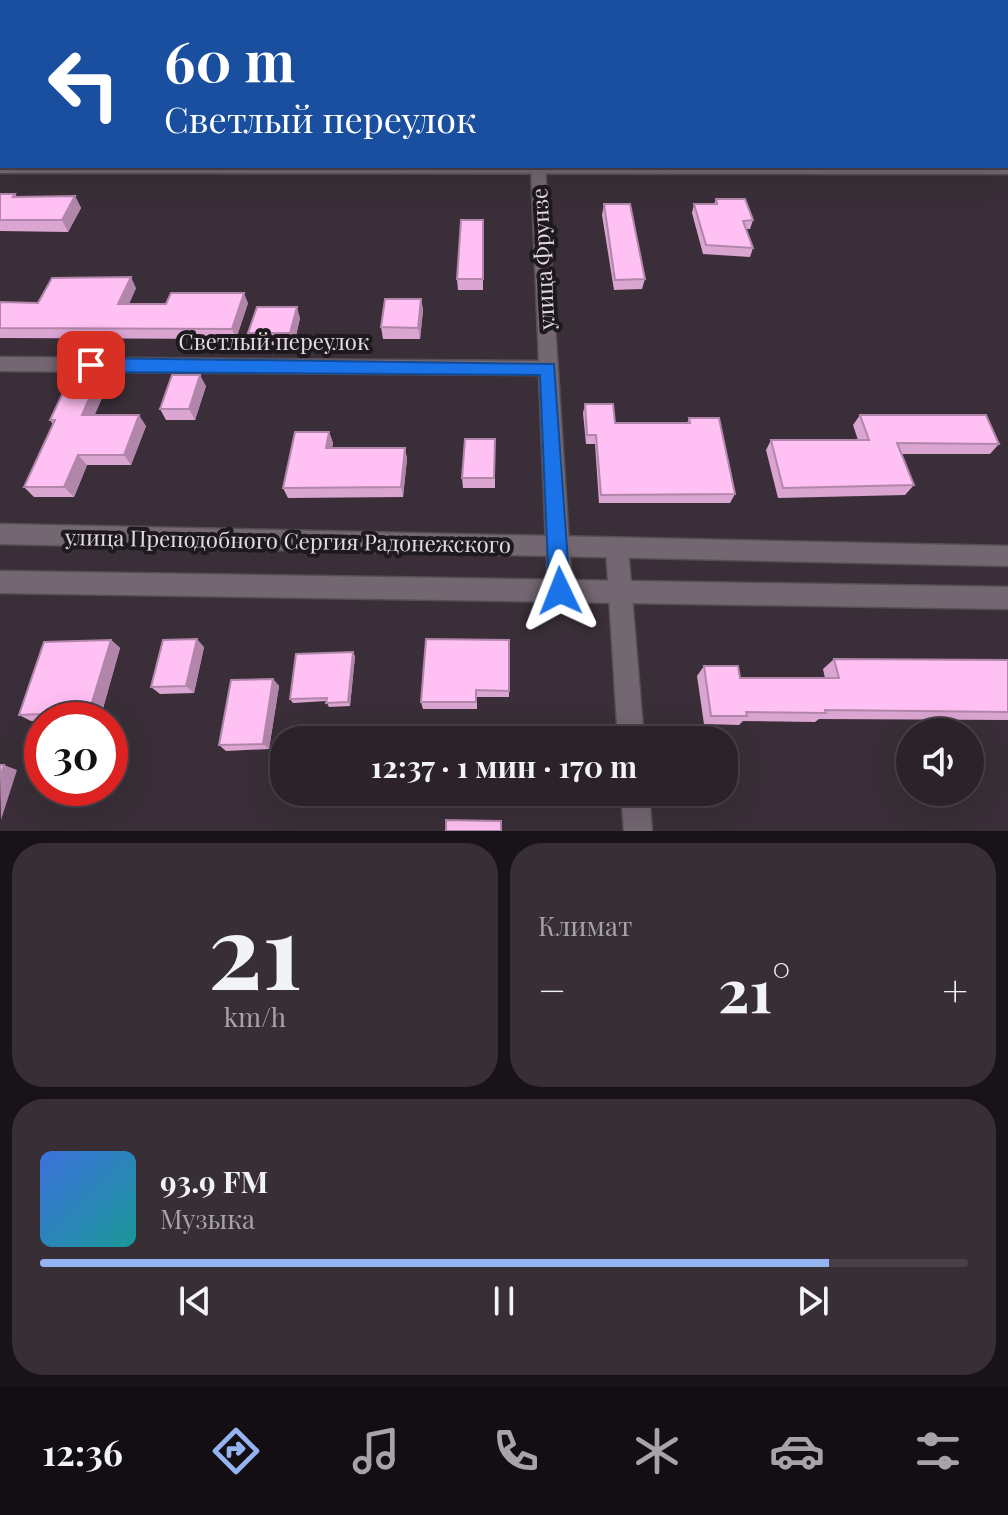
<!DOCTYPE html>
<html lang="ru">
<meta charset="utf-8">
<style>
:root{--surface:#2c232a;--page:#382f36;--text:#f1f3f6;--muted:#a6a4a8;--line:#484047;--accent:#95b2f1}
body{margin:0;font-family:"Playfair Display",serif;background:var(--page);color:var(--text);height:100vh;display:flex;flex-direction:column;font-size:30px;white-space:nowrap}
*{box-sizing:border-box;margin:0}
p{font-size:26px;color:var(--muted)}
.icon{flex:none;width:44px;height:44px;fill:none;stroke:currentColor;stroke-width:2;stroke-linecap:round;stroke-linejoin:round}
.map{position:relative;height:831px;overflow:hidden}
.sheet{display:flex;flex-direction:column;gap:12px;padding:12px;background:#181317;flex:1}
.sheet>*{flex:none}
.banner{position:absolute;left:0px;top:0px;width:1008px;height:168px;box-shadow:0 8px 32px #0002,0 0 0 2px var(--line);background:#1a4fa0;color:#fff;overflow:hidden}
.fabs{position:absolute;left:896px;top:718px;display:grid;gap:16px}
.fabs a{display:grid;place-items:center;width:88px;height:88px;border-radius:50%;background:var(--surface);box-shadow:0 8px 32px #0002,0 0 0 2px var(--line);font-size:40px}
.speed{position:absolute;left:24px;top:702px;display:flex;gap:16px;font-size:40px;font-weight:700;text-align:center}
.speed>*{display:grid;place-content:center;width:104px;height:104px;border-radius:50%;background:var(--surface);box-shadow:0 8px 32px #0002,0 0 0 2px var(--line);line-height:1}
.speed .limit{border:12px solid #d22;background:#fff;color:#111}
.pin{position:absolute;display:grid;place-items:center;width:68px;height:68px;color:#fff;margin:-34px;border-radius:16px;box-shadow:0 4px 12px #0006}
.me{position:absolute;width:88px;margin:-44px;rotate:358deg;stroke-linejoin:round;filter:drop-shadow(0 0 6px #0008)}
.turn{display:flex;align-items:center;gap:28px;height:168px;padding:0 32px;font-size:36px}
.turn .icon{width:104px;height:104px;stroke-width:2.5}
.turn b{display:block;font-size:56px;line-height:68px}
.big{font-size:60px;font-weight:700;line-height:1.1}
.sheet .card{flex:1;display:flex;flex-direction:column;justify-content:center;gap:12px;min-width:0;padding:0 28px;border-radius:32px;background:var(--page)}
.sheet .dial{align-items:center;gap:0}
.dial b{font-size:104px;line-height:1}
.song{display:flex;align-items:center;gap:24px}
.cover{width:96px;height:96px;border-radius:12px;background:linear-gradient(135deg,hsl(220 70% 55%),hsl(180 70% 35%))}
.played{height:8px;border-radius:4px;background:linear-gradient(90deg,var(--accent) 85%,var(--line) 85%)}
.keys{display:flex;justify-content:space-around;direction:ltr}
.heat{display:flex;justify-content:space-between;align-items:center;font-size:44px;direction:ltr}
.sheet .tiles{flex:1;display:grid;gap:12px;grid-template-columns:1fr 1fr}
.card:last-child{grid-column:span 2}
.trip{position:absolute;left:270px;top:726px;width:468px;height:80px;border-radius:32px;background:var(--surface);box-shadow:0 8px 32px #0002,0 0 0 2px var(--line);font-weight:700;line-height:80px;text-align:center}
.tab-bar{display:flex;height:128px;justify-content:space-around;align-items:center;background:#120e11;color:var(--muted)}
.tab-bar .icon{width:56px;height:56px}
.tab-bar .on{color:var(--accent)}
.tab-bar b{font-size:36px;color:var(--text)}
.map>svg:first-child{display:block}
</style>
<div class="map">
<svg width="1008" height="831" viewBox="0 0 1008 831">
<rect width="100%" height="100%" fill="#3a2f38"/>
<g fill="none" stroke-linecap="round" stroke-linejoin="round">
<g stroke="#574e55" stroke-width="3">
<path id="street" d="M499 0H511L512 2H500Z
M895 0H958L893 2Z
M531 166H545L572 591 568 599 560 602 552 599 548 591 539 375 0 371V357L539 361Z
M617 538 625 541 628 548 644 740H618L606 548 609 541Z
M621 792H649L652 831H624Z"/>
</g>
<g stroke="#574e55" stroke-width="3">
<path id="secondary" d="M802 0H814L816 2H804Z
M0 165 1008 166V174L0 173Z
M0 524 1008 546V566L0 544Z
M0 571 1008 587V609L0 593Z"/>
</g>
<use href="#street" fill="#736771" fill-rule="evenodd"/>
<use href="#secondary" fill="#736771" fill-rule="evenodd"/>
</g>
<path fill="#dba5d1" d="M941 0H1008V130H1006V2H940Z
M0 194H15L17 197 75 196 81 208 68 232 0 231Z
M716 199 753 220 750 229H746L753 248 750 257 703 254 692 213 694 204H714Z
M604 204 645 279 642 289 614 290 602 215Z
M483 220V290H458L457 279Z
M136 288 129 304 248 303 236 339 0 338V302L38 303Z
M421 299 423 310 420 339H383L381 327Z
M300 318 294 345H253L248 333Z
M206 386 195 420H166L160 409Z
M106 389 94 415 146 426 131 465H87L74 497H34L24 487 53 424 50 420Z
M585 404 615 423H687L689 418 735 494 730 503H599L595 444H586L583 413Z
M860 415 999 444 990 454H901L914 485 905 495 778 498 766 450 771 440H858L853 425Z
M329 432 333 443 332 448H405L407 459 403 497 288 498 283 488Z
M495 439V488H463L462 478Z
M111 640 120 648 100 719 31 721 19 715Z
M509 640V697H477V709H423L421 702Z
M204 647 194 693 160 694 151 687Z
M355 656 350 706 329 707 326 701 293 703 290 699Z
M834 659 1008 660V720L819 719 815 722 743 721 739 725 704 724 697 676 704 666 740 678H825L823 669Z
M273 679 279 686 269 749 226 751 219 745Z"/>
<path fill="#b286aa" d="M75 196 81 208 68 232 62 220Z
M131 277 136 288 124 314 118 304Z
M244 293 248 303 236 339 232 329Z
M421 299 423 310 420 339 418 328Z
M297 307 300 318 294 345 290 333Z
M200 375 206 386 195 420 189 409Z
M98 378 106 389 90 426 82 415Z
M139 415 146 426 131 465 124 455Z
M329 432 333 443 330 458 326 448Z
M405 448 407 459 403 497 401 487Z
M78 455 87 465 74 497 64 487Z
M197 639 204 647 194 693 186 686Z
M111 640 120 648 100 719 89 712Z
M353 652 355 656 350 706 348 702Z
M273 679 279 686 269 749 263 744Z
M4 765 17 770 1 820 0 777Z"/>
<path fill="#ffc0f3" stroke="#b286aa" stroke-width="2" d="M6 0H406V2H4Z
M578 0H766L767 2H578Z
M944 0H1008V118H1006V2H946Z
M2 4V25H0V6Z
M0 94H2V122H0Z
M0 194H15L13 197 75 196 62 220H0Z
M716 199H745L753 220 743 221 753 248 706 245 694 204H717Z
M604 204H630L645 279 615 280Z
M461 220H483V279H457Z
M131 277 118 304H166L171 293H244L232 329 0 328V302L38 303 52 278Z
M385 299H421L418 328 381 327Z
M257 307H297L290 333H248Z
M172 375H200L189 409H160Z
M70 378H98L82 415H139L124 455H78L64 487H24L55 420H50Z
M585 404H613L615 423H690L689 418H719L735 494 601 495 596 435H587Z
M860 415H986L999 444 897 443 914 485 783 488 771 440H869Z
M295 432H329L326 448H405L401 487 283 488Z
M465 439H495L494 478H462Z
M197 639 186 686 151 687 163 640Z
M426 639 509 640V691L476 690V702H421Z
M111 640 89 712 19 715 44 642Z
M353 652 348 702 326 703 327 698 290 699 296 654Z
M834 659 1008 660V712L825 710 826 713 746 712 747 716H711L704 666H738L740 678H839Z
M273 679 263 744 219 745 231 680Z
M0 765H4L0 777Z
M446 820 501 821V831H446Z"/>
<path fill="#1a73e8" stroke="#114b97" stroke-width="2" d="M91 358 554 364 570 591 567 598 560 601 552 598 549 591 540 375 91 372 83 365Z"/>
<g text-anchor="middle" stroke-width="8" stroke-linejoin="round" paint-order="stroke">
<g font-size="22" fill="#e1dae0" stroke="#1e191d">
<text transform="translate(543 259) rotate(-93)" y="8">улица Фрунзе</text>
<text x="274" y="350">Светлый переулок</text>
<text transform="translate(288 541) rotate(1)" y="8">улица Преподобного Сергия Радонежского</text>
</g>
</g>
</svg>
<div class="fabs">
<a><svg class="icon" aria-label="sound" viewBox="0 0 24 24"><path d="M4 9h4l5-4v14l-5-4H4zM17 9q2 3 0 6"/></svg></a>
</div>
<div class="speed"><div class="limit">30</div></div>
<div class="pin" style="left:91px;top:365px;background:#d93025"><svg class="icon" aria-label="arrive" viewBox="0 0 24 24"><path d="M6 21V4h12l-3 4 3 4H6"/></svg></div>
<svg class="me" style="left:560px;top:591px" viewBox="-20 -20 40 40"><path d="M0-17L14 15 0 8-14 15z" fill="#1a73e8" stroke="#fff" stroke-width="4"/></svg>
<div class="trip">12:37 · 1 мин · 170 m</div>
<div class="banner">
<div class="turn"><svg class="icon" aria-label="left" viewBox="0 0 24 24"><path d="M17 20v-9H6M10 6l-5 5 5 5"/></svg><div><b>60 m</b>Светлый переулок</div></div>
</div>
</div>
<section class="sheet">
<div class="tiles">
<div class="card dial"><b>21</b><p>km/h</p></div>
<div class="card"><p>Климат</p>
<div class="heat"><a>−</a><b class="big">21°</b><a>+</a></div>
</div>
<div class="card">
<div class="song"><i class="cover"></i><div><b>93.9 FM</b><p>Музыка</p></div></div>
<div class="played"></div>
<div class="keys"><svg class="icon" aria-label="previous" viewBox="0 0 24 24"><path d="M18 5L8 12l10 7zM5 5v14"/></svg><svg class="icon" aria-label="pause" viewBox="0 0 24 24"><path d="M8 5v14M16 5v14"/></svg><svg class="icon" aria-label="next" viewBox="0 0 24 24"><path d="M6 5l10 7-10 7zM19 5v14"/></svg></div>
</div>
</div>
</section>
<nav class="tab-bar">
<b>12:36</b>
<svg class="icon on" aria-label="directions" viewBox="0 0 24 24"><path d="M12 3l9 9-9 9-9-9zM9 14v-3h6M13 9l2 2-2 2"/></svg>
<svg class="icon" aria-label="music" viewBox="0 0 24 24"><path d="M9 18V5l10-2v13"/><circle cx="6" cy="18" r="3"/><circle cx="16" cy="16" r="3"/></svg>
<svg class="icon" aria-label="phone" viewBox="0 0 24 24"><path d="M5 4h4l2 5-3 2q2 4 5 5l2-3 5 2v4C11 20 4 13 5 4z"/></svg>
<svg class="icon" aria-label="climate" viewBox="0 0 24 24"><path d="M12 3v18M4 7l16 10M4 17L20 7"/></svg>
<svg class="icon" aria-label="car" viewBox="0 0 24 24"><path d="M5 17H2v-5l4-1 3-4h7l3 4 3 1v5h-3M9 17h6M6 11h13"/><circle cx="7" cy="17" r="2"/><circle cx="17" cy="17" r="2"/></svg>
<svg class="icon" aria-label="filters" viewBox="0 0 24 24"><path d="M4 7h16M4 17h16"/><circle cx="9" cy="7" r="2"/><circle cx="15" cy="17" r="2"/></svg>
</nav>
